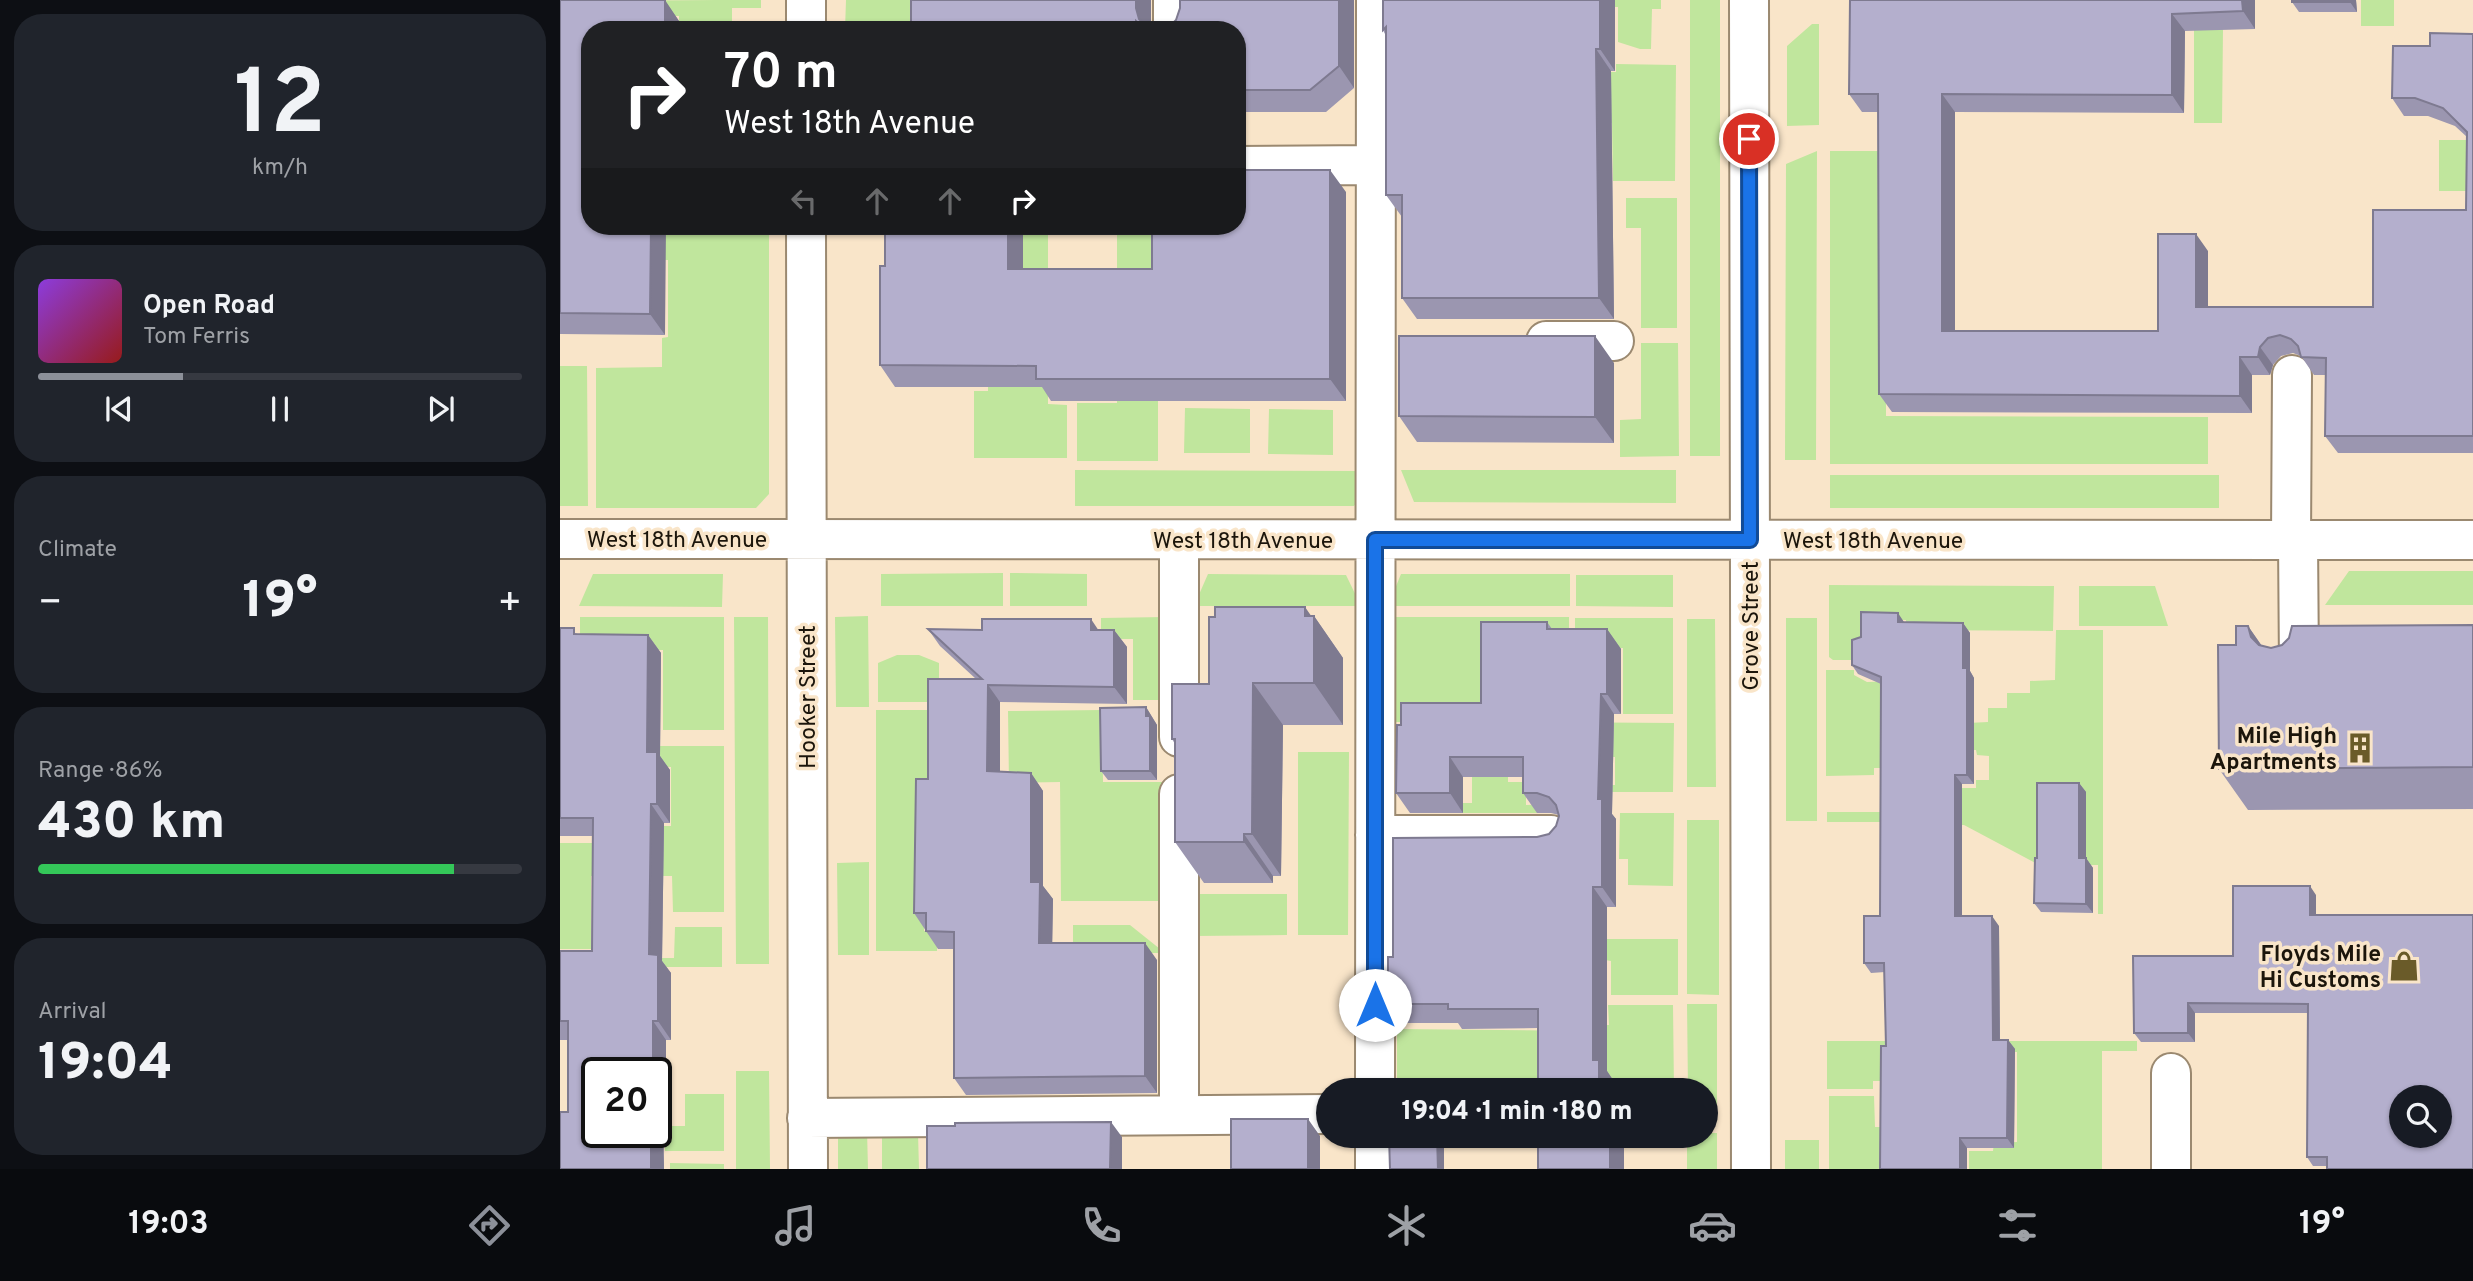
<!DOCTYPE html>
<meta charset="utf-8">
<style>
:root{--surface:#171b24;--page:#20242c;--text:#f1f3f6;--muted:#9ea1a6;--line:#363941;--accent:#8c9099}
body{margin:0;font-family:Overpass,sans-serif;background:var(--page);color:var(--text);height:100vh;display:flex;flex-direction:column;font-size:26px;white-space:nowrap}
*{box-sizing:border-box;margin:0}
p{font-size:23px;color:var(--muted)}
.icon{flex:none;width:38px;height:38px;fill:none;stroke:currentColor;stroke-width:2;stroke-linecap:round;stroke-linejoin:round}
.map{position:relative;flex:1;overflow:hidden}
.drawer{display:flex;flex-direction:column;gap:14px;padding:14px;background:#0d0f14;width:560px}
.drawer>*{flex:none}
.guide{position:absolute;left:21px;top:21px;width:665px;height:214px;border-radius:28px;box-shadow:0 2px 5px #0004;background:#202124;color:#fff;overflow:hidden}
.controls{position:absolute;left:1829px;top:1085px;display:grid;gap:14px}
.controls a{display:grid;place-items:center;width:63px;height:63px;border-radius:50%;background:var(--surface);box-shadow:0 2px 5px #0004;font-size:35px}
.speed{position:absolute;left:21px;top:1057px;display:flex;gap:14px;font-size:35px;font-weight:700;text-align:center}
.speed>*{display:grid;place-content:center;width:91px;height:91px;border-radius:50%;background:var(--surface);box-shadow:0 2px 5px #0004;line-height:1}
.speed .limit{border:4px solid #111;border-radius:10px;background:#fff;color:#111}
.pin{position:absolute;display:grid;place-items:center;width:60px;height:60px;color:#fff;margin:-30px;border:4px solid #fff;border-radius:50%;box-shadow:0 2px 7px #0007}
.me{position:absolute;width:77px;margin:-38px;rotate:0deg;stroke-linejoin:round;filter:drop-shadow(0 0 5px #0008)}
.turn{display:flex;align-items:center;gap:24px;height:147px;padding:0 28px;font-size:32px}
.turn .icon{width:91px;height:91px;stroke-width:2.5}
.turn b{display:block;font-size:49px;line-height:60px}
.lanes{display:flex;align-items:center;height:66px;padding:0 28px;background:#0003;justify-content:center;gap:35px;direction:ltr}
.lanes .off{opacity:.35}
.big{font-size:52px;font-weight:800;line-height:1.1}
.drawer .tile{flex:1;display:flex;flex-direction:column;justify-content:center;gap:10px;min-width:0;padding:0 24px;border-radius:28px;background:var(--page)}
.drawer .dial{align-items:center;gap:0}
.dial b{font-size:91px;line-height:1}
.song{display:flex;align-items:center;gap:21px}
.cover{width:84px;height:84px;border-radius:10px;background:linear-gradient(135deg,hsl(270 70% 55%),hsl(0 70% 35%))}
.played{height:7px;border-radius:4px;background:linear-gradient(90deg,var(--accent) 30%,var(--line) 30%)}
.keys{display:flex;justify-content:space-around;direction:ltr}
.heat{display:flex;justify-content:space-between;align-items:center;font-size:38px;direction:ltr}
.charge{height:10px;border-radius:5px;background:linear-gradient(90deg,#34c759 86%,var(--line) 0)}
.trip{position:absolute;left:756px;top:1078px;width:402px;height:70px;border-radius:35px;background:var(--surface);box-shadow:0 2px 5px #0004;font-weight:800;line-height:70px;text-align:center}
.tab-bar{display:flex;height:112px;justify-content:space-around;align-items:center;background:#090b0e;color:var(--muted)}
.tab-bar .icon{width:49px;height:49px}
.tab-bar .current{color:var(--accent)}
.tab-bar b{font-size:32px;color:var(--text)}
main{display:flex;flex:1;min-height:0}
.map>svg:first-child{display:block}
</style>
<main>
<section class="drawer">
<div class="tile dial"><b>12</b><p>km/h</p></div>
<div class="tile">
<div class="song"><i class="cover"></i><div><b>Open Road</b><p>Tom Ferris</p></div></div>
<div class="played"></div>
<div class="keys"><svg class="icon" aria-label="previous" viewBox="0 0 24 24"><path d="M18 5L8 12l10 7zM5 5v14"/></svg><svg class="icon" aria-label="pause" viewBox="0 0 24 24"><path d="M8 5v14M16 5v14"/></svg><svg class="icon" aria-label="next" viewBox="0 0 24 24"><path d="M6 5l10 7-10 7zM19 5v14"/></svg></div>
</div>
<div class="tile"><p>Climate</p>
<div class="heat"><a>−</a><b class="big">19°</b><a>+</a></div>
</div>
<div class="tile"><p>Range · 86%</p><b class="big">430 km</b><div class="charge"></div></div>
<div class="tile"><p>Arrival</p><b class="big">19:04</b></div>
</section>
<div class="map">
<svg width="1913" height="1169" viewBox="0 0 1913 1169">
<rect width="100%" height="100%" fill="#f9e5c9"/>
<path fill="#c0e69d" d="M156 0H201V8H172V23H119V16H24V1Z
M286 0H360L359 30H285Z
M958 0H1101V9H1092L1091 49H1080L1058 42V7H958Z
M1130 0H1160V456H1130Z
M1801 0H1834V26H1801Z
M1252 24H1259V125L1227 126V46Z
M1634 29H1663L1662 123H1634Z
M1056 64 1116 65 1115 181H1053L1052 123 896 122 1034 72H1056Z
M1879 140H1912L1913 191H1879Z
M1257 151 1256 460H1225L1226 164Z
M1270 151H1326V416L1648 417V464H1270Z
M1066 198H1117V328H1081V228H1066Z
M0 219 30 226H209V494L196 508H36V368L102 367V338L108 337V260H0Z
M428 226H488V404L507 405V458H414V391H428Z
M557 226H598V461H517V403H557Z
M1081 343H1118L1119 456 1060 457V420L1081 419Z
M0 366H27L28 506H0Z
M625 408 690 409V453H624Z
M709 409 773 410V455L708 454Z
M515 470 803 471V495L794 506H515Z
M841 470H1116V503L854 502Z
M1270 475H1659V508H1270Z
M1789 571H1913V605H1765Z
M443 573V606H321V574Z
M450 573 527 574V606H450Z
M33 574H163L162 607 19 606Z
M648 574 786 575 801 606H634Z
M841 574H1010V606H828Z
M1016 575H1113V607L1016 606Z
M1269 585 1494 586 1493 631 1346 630V620L1306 619 1297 660H1273L1269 657Z
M1519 586H1595L1608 626H1519Z
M308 616 309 707H276L275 617Z
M20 617H164V730H103V650H33L20 643Z
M174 617H208L209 964H176Z
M605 617V700H573V639H551L541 632V618Z
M829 617H1009V647L930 722H829Z
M1015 618H1113V714H1063V648H1034L1015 643Z
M1226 618H1257V821H1226Z
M1127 619H1155L1156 787H1127Z
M1496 630H1543V914H1538V865H1479L1404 825H1324V822H1267V812H1348V788H1416V780H1429V756L1417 755 1416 750H1408V723L1428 722V708H1447V693H1470V681L1495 680Z
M337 655H359L379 663V695L369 702H318V663Z
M1266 670H1294V675L1307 682 1341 681 1326 768H1314V775L1266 776Z
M316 710H370L378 724 364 902V931H377V951H316Z
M542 710 543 782H605L606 901H501L500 782 449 783 448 711Z
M976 722 1114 723 1113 792H1051V785H1055V757H1049Z
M81 746H164V912H113L112 876H31V949H0V843H76L77 826H111V767L81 766Z
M738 752H789L788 935H738Z
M912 756 948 773V782H966V805L995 804V813H852V803H912Z
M1060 813H1114L1113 886 1068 885V859H1059Z
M1127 820H1159V995L1127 994Z
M309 862V955H278L277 863Z
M635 894H727V935L635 936Z
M513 925H570L605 953H513Z
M115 927H162V967H44V958H114Z
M1045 939H1118V995H1051V961L1045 960Z
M1127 1004H1157V1120H1146V1090H1128Z
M1048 1005H1113L1114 1090H1070L1054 1078 837 1079V1029L1035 1031V1025H1049Z
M1267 1041H1577V1051H1542V1169H1409V1151H1433L1434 1143 1457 1142V1052H1324V1081H1313V1089H1267Z
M176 1071H209L210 1169H176Z
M125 1094H164V1151H105V1126H125Z
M1269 1096H1314L1315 1127H1402L1324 1169H1269Z
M278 1130H307L308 1169H278Z
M322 1133H358L359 1169H322Z
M1146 1133H1157V1169H1127V1136H1146Z
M1225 1140H1259V1169H1225Z
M110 1163 164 1164V1169H110Z"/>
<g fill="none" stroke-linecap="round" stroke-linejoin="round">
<g stroke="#9b8970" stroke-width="42">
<path id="minor" d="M246 0V30
M1189 0 1191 1169
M613 30V0
M677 166 816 165
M246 226 248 1169
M986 341H1054
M0 539 1913 540
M619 540V737
M1731 540 1732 375
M1738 540 1739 668
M815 835H991
M1611 1073V1169
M815 1090 816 0
M619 1115V794
M247 1118 768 1114
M815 1169V1136"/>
</g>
<use href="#minor" stroke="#fff" stroke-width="38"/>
</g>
<path fill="#9b96b0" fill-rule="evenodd" d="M0 0 105 1 119 21V30H30L105 335 0 334Z
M620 0H794V88L766 112H677V30L608 28 616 20 620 8Z
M823 0H1055V71H1051L1054 319H857L842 298V217L826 195V36L823 30Z
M1290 0H1695V29L1625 31 1624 113 1395 112V331H1598L1648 251V307H1813L1906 210 1907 137 1895 126 1868 116H1844L1832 98 1870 46 1913 34V453H1778L1765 436 1766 375H1754L1741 356 1733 353 1721 356 1713 365 1710 375H1692V413L1332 412 1319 394 1318 112H1302L1289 94Z
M1732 0H1796L1797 12H1739L1732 2Z
M786 192V401H491L482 387H335L320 365 325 266 463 269H592Z
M1054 363V443L857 442 839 416Z
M752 616H754L783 658V725H723L721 876H713V883H644L615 842V744L612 739 649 684Z
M987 622 992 629H1047L1061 649V714H1054L1052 814 1056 819V907H1047V1071L1053 1080V1086L978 1028 902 1029 898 1023H842L828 1004 833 957 977 837 989 834 996 826 999 815 991 813H977L963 793V777H903V813H850L836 793 841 725 921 703Z
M1344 622 1403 623 1410 633V671L1414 678V784H1402V916L1439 926 1440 1040H1448L1455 1049 1454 1148H1407V1169L1326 1046 1325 972 1311 973 1304 963 1320 916 1321 684 1298 674 1292 665Z
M1913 625V809L1688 810 1659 769 1676 645 1688 626 1702 646 1711 648Z
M0 628 18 634 88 635 101 653 100 756 110 770V823H104L102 961 111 973V1040H106V1125H103L104 1169H0L8 1112V1040H0V951H32L33 836H0ZM37 1073H96V1132Z
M368 629 554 630 567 647V704L440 702V772L471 773 483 791V886L493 899 492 943 597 960V1093L406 1095 394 1078V949H378L354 913 368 779 416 679 380 646Z
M586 707 597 725V780H548L541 771Z
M1519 783 1526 792V858L1533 868V913L1481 912 1474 903 1477 858Z
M1756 895V915L1767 1166H1753L1747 1157 1748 1013H1635V1042H1581L1574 1033 1673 956Z"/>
<path fill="#7e7a90" d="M91 0H105L119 21V30H105Z
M576 0H591V30H586L579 19 576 8Z
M779 0H794V88L779 66Z
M1040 0H1055V71L1040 49Z
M1682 0H1695V29L1683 11Z
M1790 0H1796L1797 12 1790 2Z
M1612 14 1625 31 1624 113 1612 95Z
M576 21 583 30H576Z
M1036 49 1051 71 1054 319 1039 298Z
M1382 94 1395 112V349L1382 331Z
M770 170 786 192V401L770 379Z
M91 226H106L105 335 90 314Z
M448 226H463V291L448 269Z
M1636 234 1648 251V325L1636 307Z
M1035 336 1054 363V443L1035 417Z
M1700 347 1713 365 1710 375 1698 357Z
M1680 357 1692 375V413L1680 396Z
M745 607 754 620V616L783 658V725L754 683 745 616Z
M1338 613 1344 622H1338Z
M531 619 543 637 531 630Z
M1403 623 1410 633V671L1414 678V784L1407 775 1403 668Z
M1688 626 1717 668 1691 637Z
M1047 629 1061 649V714L1047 694Z
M554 630 567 647V704L554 687Z
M88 635 101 653 100 756 110 770V823L97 804 87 752Z
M693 683 723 725 721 876 692 834Z
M428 685 440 702V788L427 771Z
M1041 694 1054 714 1052 814 1056 819V907L1042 887 1038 799Z
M586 707 597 725V780L590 771Z
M890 757 903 777V813L890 793Z
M471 773 483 791V886L493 899 492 960 479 943 471 882Z
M1395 775 1402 784V926L1395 916Z
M1519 783 1526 792V868L1519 858Z
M91 804 104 823 102 961 111 973V1040L98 1021 89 954Z
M684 834 713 876V883L684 842Z
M1526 858 1533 868V913L1526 904Z
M1750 886 1756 895V924L1750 915Z
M1033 887 1047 907V1071L1053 1080V1086L1056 1090H1045L1039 1081 1033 1060Z
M1432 916 1439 926 1440 1049 1433 1040Z
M585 943 597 960V1093L585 1076Z
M1628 1003 1635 1013V1042L1628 1033Z
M93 1021 106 1040V1125L96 1111V1073H93Z
M1448 1040 1455 1049 1454 1148 1447 1138Z
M96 1115 103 1125 104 1169H91V1132H96Z
M748 1119 760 1136V1169H748Z
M551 1122 562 1137V1169H550Z
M877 1136H884V1169H878Z
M1050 1136H1064V1169H1050Z
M1400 1138 1407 1148V1169H1400Z"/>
<path fill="#b4afcd" stroke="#7e7a90" stroke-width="2" fill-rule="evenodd" d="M0 0H105V30H30V226H91L90 314 0 313Z
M351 0H576V8L579 19 588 28 597 30H586L576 21V30H351Z
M620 0H779V66L750 90H677V30H600L608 28 616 20 620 8Z
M823 0H1040V49H1036L1039 298H842V195H826V27L823 30Z
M1290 0H1682L1683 11 1612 14V95L1382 94V331H1598V234H1636V307H1813V210H1906L1907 132 1883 108 1855 98H1832L1833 46H1870V33L1913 34V436H1765L1766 358 1741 357 1738 346 1731 339 1720 335 1708 338 1700 347 1698 357H1680V396L1319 394 1318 94H1289Z
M1732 0H1790V2H1732Z
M677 170H770V379H476V366L320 365V266H325V226H448V269H592V226H677Z
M839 336H1035V417L839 416Z
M655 607H745V616H754V683H693L692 834H684V842H615V739H612V684H649V617H655Z
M1301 612 1338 613V622L1403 623V668H1407V775H1395V916H1432L1433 1040H1448L1447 1138H1400V1169H1320L1321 1046H1326L1324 963H1304V916H1320L1321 677 1292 665V640L1301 637Z
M422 619H531V630H554V687L428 685 427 771 471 773V882H480L479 943H585V1076L394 1078V932L366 931V913H354L356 779H368V679H422L368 629 422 630Z
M921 622H987V629H1047V694H1041L1038 799H1042V887H1033V1060H1039V1081H1050V1090H978V1009H888V1004H828V957H833V838L977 837 989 834 996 826 999 816 996 805 989 797 977 793H963V757H890V793H836L837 725H841V703H921Z
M1913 625V767L1659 769 1658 645H1676V626H1688L1691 637 1699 645 1711 648 1722 645 1729 638 1732 626Z
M0 628H14V634L88 635 87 752H97V804H91L89 954 98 955V1021H93V1073H37V1132H91V1169H0V1112H8V1021H0V951H32L33 818H0Z
M586 707V716H590V771H541L540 708Z
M1477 783H1519V858H1526V904L1474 903 1475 858H1477Z
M1673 886H1750V915H1913V1169H1767V1157H1747L1748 1004 1628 1003V1033H1574L1573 956H1673ZM1841 1097H1880V1136H1841Z
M671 1119H748V1169H671Z
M551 1122 550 1169H367V1126H395V1123Z
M829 1136H877L878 1169H830Z
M978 1136H1050V1169H978Z"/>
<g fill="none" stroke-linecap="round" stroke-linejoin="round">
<g stroke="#114b97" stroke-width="18">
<path id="route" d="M815 1005V540H1190L1189 139"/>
</g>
<use href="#route" stroke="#1a73e8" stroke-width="12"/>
</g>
<defs>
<g id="building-bare" transform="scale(2.415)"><path d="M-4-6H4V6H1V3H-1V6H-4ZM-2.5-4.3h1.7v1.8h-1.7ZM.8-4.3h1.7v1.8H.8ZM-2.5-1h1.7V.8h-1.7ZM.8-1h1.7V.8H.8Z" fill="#6a5b29" stroke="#f9e5c9" stroke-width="2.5" paint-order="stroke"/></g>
<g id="shop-bare" transform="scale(2.415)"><path d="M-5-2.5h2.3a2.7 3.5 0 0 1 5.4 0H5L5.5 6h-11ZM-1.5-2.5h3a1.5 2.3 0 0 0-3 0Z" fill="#6a5b29" stroke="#f9e5c9" stroke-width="2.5" paint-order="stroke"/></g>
</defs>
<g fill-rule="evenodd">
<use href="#building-bare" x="1800" y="748"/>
<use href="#shop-bare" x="1844" y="966"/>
</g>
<g text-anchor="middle" stroke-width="7" stroke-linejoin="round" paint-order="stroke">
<g font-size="23" fill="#1b150b" stroke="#f9e5c9">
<text x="117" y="547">West 18th Avenue</text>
<text x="683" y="548">West 18th Avenue</text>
<text x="1313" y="548">West 18th Avenue</text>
<text transform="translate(1190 626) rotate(-90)" y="8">Grove Street</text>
<text transform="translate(247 697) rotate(-90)" y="8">Hooker Street</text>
</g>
<g font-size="23" font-weight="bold" fill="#1b150b" stroke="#f9e5c9" text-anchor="end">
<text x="1777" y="743">Mile High<tspan x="1777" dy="26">Apartments</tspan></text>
<text x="1821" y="961">Floyds Mile<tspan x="1821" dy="26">Hi Customs</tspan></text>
</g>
</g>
</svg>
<div class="controls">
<a><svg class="icon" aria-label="search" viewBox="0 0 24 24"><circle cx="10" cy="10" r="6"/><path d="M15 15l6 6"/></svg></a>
</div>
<div class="speed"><div class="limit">20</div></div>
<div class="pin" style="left:1189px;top:139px;background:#d93025"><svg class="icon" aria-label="arrive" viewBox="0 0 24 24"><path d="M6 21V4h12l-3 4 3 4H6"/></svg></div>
<svg class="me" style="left:815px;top:1005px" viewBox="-20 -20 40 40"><circle r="19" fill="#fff"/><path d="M0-13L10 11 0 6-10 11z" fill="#1a73e8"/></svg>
<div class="trip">19:04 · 1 min · 180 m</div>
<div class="guide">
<div class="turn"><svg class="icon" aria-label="right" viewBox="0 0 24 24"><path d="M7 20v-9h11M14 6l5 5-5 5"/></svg><div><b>70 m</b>West 18th Avenue</div></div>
<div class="lanes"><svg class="icon off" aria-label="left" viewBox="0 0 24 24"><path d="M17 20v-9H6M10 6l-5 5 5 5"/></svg><svg class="icon off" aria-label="ahead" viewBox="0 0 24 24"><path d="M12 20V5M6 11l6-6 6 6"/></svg><svg class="icon off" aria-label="ahead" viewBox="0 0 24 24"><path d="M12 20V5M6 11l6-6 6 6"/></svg><svg class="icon" aria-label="right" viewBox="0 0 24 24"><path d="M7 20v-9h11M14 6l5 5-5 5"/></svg></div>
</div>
</div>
</main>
<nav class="tab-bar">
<b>19:03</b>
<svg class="icon current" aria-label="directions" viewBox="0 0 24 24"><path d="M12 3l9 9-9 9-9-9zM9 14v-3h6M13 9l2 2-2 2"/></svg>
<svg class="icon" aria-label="music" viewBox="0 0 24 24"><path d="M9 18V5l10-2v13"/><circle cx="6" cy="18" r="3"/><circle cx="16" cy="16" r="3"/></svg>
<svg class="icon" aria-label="phone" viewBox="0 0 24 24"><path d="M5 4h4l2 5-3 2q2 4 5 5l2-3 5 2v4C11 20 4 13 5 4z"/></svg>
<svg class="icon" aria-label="climate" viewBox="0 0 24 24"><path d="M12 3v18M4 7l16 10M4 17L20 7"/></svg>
<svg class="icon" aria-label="car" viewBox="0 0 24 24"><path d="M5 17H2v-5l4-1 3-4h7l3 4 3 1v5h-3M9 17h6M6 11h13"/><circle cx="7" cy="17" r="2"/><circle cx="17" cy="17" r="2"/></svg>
<svg class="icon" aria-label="filters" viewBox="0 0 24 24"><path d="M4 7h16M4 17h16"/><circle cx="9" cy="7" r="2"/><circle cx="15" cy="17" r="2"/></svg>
<b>19°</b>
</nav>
